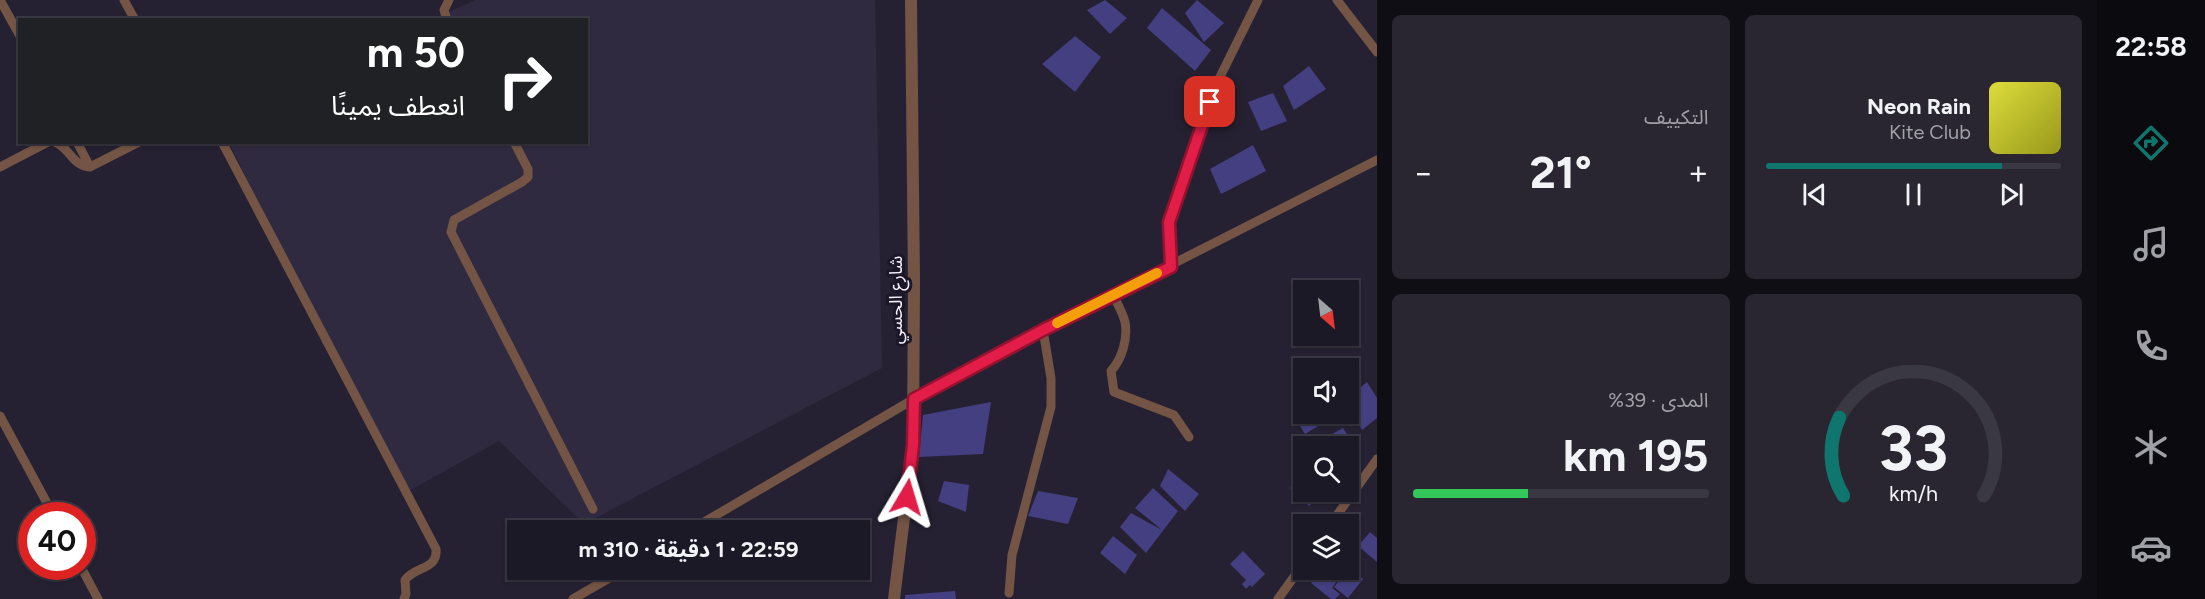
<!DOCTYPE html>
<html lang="ar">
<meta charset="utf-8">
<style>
:root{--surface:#1c1926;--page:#292632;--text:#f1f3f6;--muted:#a0a0a7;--line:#3a3843;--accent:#0f766e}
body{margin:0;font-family:Figtree,"Noto Sans Arabic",sans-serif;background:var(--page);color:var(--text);direction:rtl;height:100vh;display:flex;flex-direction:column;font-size:22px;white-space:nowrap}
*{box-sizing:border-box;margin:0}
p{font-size:20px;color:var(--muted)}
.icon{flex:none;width:33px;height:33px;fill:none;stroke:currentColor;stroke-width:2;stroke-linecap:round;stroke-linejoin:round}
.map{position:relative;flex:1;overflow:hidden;direction:ltr}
.side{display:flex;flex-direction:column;gap:15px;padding:15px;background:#0f0e15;width:720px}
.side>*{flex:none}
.banner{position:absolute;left:18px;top:18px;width:570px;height:126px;border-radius:0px;box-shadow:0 2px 4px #0004,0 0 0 2px var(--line);direction:rtl;background:#202124;color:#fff;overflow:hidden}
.needle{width:39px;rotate:152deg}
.fabs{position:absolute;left:1293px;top:280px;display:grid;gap:12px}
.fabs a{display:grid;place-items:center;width:66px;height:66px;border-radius:0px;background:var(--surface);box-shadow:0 2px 4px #0004,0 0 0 2px var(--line);font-size:30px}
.speed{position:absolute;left:18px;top:502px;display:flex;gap:12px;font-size:30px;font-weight:700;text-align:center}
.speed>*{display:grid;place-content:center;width:78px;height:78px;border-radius:50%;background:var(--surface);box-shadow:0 2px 4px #0004,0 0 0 2px var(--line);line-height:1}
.speed .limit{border:9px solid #d22;background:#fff;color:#111}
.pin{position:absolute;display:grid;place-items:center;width:51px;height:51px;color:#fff;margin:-26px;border-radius:12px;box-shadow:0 3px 9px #0006}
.me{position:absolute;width:66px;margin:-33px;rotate:7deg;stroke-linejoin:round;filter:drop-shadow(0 0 4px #0008)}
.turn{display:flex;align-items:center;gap:21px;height:126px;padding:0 24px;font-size:27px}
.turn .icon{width:78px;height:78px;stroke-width:2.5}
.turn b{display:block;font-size:42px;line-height:51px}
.big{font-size:45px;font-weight:700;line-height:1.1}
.side .widget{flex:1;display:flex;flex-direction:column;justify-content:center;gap:9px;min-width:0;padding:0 21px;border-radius:9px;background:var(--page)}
.side .dial{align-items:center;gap:0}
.dial svg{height:156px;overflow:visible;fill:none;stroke:var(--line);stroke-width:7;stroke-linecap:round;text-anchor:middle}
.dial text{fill:var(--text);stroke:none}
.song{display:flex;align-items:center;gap:18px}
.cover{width:72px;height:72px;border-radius:9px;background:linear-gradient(135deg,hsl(60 70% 55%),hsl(60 70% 35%))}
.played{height:6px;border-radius:3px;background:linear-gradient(90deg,var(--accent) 80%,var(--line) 80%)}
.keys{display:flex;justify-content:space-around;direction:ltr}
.heat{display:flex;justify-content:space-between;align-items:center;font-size:33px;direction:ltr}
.charge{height:9px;border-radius:4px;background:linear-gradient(90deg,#34c759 39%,var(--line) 0)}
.side .tiles{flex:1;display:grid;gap:15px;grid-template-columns:repeat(2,1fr)}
.trip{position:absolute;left:507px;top:520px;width:363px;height:60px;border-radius:0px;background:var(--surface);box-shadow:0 2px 4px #0004,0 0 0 2px var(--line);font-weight:700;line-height:60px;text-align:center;direction:rtl}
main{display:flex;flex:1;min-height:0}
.tab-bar{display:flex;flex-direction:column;width:108px;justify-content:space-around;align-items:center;background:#0b0a0f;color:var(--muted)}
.tab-bar .icon{width:42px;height:42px}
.tab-bar .active{color:var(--accent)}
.tab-bar b{font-size:27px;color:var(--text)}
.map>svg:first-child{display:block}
</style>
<main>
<nav class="tab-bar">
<b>22:58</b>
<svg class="icon active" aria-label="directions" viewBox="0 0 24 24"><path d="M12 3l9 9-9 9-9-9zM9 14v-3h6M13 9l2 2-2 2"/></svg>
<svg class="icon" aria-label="music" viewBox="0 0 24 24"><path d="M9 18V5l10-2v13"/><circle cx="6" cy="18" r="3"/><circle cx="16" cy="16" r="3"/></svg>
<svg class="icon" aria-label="phone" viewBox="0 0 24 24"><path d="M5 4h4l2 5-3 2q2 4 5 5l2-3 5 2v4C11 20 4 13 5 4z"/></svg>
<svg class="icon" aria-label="climate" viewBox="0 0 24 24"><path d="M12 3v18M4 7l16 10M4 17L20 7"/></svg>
<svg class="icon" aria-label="car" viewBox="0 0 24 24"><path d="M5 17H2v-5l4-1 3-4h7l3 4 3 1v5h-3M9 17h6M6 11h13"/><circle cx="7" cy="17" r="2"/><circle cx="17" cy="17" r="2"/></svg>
</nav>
<section class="side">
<div class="tiles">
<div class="widget">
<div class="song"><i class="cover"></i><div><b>Neon Rain</b><p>Kite Club</p></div></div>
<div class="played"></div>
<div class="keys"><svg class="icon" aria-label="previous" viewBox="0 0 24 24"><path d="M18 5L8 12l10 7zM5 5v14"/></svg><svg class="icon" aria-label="pause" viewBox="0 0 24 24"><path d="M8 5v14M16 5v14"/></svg><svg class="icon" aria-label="next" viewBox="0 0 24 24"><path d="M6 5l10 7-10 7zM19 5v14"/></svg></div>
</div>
<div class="widget"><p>التكييف</p>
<div class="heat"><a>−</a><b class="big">21°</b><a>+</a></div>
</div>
<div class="widget dial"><svg viewBox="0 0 100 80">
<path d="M14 69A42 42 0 1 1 86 69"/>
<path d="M14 69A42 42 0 0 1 12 29" stroke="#0f766e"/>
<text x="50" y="56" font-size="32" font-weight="700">33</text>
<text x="50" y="72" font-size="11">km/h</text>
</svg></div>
<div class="widget"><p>المدى · 39%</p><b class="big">195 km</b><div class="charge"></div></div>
</div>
</section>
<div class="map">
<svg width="1377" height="599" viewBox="0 0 1377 599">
<rect width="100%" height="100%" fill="#252132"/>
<path fill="#302a41" d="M475 0H875L882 368 584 524 499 441 403 494 229 143 586 142V20L434 19Z"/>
<path fill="#433f80" d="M1105 0 1127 18 1110 34 1087 10Z
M1197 0 1224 23 1204 42 1185 13Z
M1162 8 1211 50 1195 71 1147 28Z
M1075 36 1101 57 1075 92 1042 64Z
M1309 66 1326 89 1294 110 1283 86Z
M1273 93 1287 121 1261 131 1248 102Z
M1253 145 1266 171 1221 194 1210 169Z
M1367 382 1377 398V418L1362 430 1348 405V398Z
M1304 401V414H1324L1327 421 1305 434 1291 411Z
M991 402 983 454 919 457 923 415Z
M1343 428 1358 451 1348 456V447H1324L1320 441Z
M1168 469 1199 494 1185 511 1160 486Z
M1304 473V492H1326L1317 501 1315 500 1309 506 1290 488Z
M944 481 969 485 966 512 938 501Z
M1153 488 1178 511 1146 553 1120 527 1131 513 1162 530 1135 508Z
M1038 491 1078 498 1068 524 1028 516Z
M1370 532 1377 538V562L1358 546Z
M1113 536 1137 555 1125 574 1100 553Z
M1243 551 1265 574 1252 587 1250 585 1246 589 1242 584 1246 580 1230 564Z
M1348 561 1361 572 1358 575 1363 579 1348 598 1334 587 1341 578 1331 570H1348Z
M1321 570H1331L1329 572 1338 579 1332 588 1340 594 1335 599H1331L1311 583Z
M955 591 956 599H905V595Z"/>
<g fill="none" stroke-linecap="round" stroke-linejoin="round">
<path stroke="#735445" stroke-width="9" d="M0 0 20 36
M124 0 135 20
M1337 0 1377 52
M447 20 444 10 449 0
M55 142C70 148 72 166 90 167L139 142
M77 142 90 167
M222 142 436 549C438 570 415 566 405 580L406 594 404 599
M514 142 528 169V177L522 182 454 220 451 232 593 509
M0 167 48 142
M1171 267 1169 222 1176 197 1217 83 1258 0
M1113 295C1117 303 1123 313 1125 322 1128 339 1122 359 1111 371L1114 392 1174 415 1189 437
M0 416 54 516
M1330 525 1377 459
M689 531 914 399 1043 330 1377 160
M81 567 98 599
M1009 593 1012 555 1051 407V378L1043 330
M573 599 623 570
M1278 599 1304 563"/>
<path stroke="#735445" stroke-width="12" d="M894 599 913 445 914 282 911 0"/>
</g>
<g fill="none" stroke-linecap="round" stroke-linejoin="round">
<g stroke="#92132f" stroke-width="15">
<path id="route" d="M907 497 913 445 914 399 1043 330 1171 267 1169 222 1210 102"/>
</g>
<use href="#route" stroke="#e11d48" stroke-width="10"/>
<path stroke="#f59e0b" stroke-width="10" d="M1057 323 1157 273"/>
</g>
<g text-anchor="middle" stroke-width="6" stroke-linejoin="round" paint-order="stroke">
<g font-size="18" fill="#f5f2fe" stroke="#1c1728">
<text transform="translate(896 300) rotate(-90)" y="6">شارع الحسي</text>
</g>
</g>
</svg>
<div class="fabs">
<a><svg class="needle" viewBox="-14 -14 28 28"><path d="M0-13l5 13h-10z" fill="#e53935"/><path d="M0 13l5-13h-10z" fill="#a0a0a7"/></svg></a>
<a><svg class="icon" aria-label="sound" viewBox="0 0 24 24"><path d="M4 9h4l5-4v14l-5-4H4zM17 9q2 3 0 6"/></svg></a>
<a><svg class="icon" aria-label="search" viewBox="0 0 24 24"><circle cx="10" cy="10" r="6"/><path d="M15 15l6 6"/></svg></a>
<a><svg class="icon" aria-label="layers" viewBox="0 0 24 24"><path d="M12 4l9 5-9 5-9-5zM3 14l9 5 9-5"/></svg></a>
</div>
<div class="speed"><div class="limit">40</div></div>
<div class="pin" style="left:1210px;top:102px;background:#d93025"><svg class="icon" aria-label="arrive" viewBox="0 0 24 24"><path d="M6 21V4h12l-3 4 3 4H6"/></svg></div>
<svg class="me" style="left:907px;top:497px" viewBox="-20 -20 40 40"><path d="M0-17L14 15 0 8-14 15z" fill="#e11d48" stroke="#fff" stroke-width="4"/></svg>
<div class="trip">22:59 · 1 دقيقة · 310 m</div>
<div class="banner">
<div class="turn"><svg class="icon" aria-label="right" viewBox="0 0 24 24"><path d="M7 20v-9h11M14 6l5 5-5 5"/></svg><div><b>50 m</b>انعطف يمينًا</div></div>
</div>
</div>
</main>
